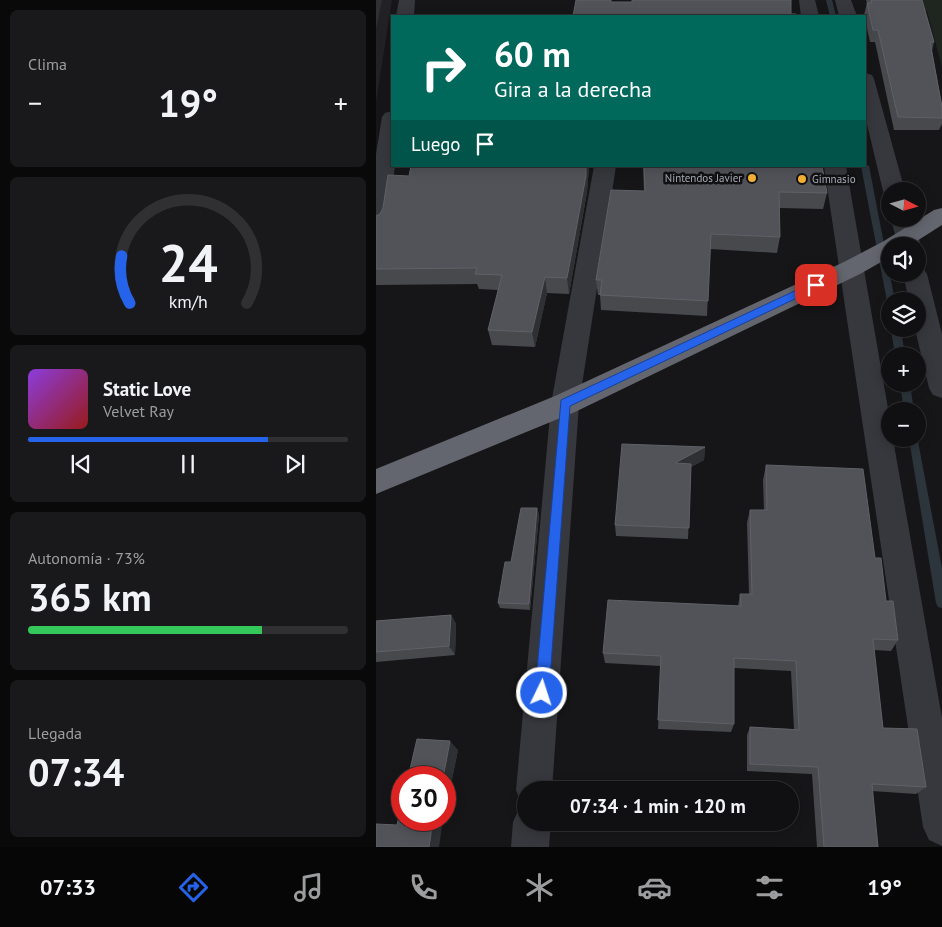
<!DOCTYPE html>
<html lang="es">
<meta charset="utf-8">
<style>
:root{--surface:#101012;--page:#19191b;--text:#f1f3f6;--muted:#9c9d9f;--line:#303032;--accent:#2563eb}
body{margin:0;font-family:"PT Sans",sans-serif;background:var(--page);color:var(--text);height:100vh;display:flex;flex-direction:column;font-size:19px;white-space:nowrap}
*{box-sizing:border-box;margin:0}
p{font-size:16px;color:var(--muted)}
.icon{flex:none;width:28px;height:28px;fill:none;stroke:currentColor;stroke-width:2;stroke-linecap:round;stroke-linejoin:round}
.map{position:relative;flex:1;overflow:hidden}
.panel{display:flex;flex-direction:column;gap:10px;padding:10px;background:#09090a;width:376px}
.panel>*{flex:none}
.top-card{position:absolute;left:15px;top:15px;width:475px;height:152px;border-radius:0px;box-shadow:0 2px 12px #0003,0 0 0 1px var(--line);background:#00695c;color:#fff;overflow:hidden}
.needle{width:32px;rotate:96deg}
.tools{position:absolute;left:505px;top:182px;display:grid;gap:10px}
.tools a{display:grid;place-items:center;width:45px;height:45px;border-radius:50%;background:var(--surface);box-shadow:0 2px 12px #0003,0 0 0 1px var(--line);font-size:25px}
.speed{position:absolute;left:15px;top:766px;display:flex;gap:10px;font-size:25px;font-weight:700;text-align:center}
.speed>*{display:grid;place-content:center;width:65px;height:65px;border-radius:50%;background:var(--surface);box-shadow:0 2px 12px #0003,0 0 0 1px var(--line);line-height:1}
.speed .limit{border:8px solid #d22;background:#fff;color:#111}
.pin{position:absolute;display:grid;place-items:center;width:42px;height:42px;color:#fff;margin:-21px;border-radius:10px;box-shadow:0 2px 8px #0006}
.me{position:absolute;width:55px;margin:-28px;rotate:4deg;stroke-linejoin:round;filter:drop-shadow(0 0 4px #0008)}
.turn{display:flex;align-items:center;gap:18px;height:105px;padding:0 20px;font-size:22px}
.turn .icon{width:65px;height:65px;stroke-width:2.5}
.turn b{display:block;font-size:35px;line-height:42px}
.then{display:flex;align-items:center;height:48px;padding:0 20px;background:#0003;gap:10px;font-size:19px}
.big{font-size:38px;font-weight:600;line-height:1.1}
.panel .tile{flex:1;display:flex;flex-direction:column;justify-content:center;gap:8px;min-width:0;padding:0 18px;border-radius:8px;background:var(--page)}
.panel .dial{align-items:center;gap:0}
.dial svg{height:130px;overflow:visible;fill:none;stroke:var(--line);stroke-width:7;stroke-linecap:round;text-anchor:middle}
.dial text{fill:var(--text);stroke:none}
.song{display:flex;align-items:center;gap:15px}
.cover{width:60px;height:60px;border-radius:8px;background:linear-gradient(135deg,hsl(270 70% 55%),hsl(0 70% 35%))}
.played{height:5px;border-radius:2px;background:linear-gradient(90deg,var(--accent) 75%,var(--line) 75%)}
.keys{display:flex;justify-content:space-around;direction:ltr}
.heat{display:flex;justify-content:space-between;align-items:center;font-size:28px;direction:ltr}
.charge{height:8px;border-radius:4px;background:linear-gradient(90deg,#34c759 73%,var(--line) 0)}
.trip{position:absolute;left:141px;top:781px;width:282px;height:50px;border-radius:25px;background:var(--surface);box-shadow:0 2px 12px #0003,0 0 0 1px var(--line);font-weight:600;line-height:50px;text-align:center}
.tabs{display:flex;height:80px;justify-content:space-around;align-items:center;background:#060607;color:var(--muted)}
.tabs .icon{width:35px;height:35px}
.tabs .on{color:var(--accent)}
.tabs b{font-size:22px;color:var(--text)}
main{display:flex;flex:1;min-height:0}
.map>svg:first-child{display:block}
</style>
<main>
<section class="panel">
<div class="tile"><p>Clima</p>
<div class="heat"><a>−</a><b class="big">19°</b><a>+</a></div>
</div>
<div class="tile dial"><svg viewBox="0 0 100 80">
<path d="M14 69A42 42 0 1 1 86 69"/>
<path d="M14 69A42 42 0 0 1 9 40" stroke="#2563eb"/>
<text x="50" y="56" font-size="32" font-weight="700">24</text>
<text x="50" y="72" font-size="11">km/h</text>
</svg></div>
<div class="tile">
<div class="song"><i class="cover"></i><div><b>Static Love</b><p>Velvet Ray</p></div></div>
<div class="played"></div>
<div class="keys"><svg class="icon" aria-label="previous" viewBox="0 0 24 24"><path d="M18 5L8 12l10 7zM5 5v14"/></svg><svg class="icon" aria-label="pause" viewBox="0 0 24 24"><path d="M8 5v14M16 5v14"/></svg><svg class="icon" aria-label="next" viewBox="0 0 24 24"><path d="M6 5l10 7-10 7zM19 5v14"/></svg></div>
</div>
<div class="tile"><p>Autonomía · 73%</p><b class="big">365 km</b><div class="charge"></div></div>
<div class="tile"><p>Llegada</p><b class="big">07:34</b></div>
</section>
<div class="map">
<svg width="566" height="847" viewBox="0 0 566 847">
<rect width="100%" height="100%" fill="#161618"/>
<path fill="#222225" d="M0 0H16L0 102Z"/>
<path fill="#1e261f" d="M518 0H566V67L551 11H520Z"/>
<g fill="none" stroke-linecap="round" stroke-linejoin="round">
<path fill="#2c353c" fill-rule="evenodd" d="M450 0H456L460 16H454Z
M489 164 493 166 519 301H514V304L511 301 485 166H489Z
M515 329H525L529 356H519Z
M524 384H534L538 411H528Z
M541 436 566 568V608L562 607 560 603 533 439H541Z"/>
<path fill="#37383d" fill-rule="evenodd" d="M23 0H39L38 16H20Z
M423 0H439L443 16H425Z
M459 0H475L481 16H463Z
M489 73 496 75 498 79 529 191H514V197L510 196 507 191 489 116Z
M16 111V166H19L11 224 8 229 0 232V154L6 117 9 113Z
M218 166H240L203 404 176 790H150V805L145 803 140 790 175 404Z
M448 166H470L514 420V439H517L566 718V846L553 840 547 827Z
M515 219H537L545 246 541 251V246H522Z
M541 266 547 268 551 274 566 334V398L557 395 553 388 539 329H541V301H533L527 274H541Z
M150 806V822H175L173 847H135L137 822 143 809Z"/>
<path fill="#63666e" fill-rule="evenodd" d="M566 208V225L533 246H514V257L484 274 199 412 0 494V469L179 396 468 262 508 241 558 210Z"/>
</g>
<path fill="#47494d" d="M490 0H546L558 42 556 51 566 107V124L563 130H518L499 42H494L488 15 491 3Z
M35 166H213L211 192 193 294 171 293 159 347 116 345 112 330 122 290 103 289 101 284 0 285V216L4 214 33 176Z
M267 166H446L451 193 447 209 403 208 404 237 401 253 334 249 331 316 225 310 224 295H222L220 280 268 191Z
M329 447 328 460 315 467 312 539 240 536 239 525Z
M390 465 499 558 510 601 522 640 515 651 498 650 507 728 550 787 540 794 496 791 502 847H441L436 774 371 771V735L374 727 418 729 415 671 358 668V724L355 732 282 729 285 666 229 663 227 653 362 606 364 594H373L371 523 374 510H388L387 480Z
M161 508 163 515 154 610 124 608 122 603 135 562Z
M75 615 80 624 79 655 0 662V621Z
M82 750 74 789H71L69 807V778Z"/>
<path fill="#2f3033" d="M0 0H6L0 29Z
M210 166H213L211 192 193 294 191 278Z
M169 277 171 293 159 347 156 332Z
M329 447 328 460 299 476V463Z
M161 508 163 515 154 610 153 604Z
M75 615 80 624 79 655 73 646Z
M74 741 82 750 74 789 69 784V778H67Z
M69 787 71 789 69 807Z
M57 820H67L63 847H53Z"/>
<path fill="#525359" stroke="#5f6168" d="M200 0H235V2H256V0H415V14H420V16H197Z
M495 0H546L558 42H554L566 107V118L522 117 502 30H497L491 3H496Z
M35 166H210V176L191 278 169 277 156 332 112 330 126 275 99 274 101 268 0 269V216L4 214 7 208 12 175 33 176Z
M268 166H446L451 193 403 192 404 237 335 234 332 301 224 295 226 280H220L235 190 269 191Z
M246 444 329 447 299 463 315 464 313 528 239 525Z
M390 465 487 469 499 558H505L510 601H517L522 640 497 639 507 728 541 729 550 787 496 784 502 847H448L442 767 374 764V727L423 730 420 661 358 658V724L282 720 285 656 227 653 232 600 365 606 364 594H376L374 510H391Z
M145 508H161L153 604 122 603 129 562H135Z
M75 615 73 646 0 652V621Z
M41 739 74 741 67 778H32Z
M26 803V820H57L53 847H0V824L21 825Z"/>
<path fill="#2563eb" stroke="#184099" d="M440 281 444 282V287L194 406 173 693 171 698 166 700 161 698 159 693 185 400Z"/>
<g fill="#f2b134" stroke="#111113" stroke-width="2">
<circle cx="376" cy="178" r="5"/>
<circle cx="426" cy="179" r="5"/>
</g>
<g text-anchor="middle" stroke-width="5" stroke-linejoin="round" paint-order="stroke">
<g font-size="11" fill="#a8adb8" stroke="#111113" text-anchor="end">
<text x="366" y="182">Nintendos Javier</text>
<text x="436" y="183" text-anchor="start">Gimnasio</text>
</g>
</g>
</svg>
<div class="tools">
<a><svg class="needle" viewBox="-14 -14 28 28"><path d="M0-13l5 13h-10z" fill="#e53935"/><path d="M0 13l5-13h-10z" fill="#9c9d9f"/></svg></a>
<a><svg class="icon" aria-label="sound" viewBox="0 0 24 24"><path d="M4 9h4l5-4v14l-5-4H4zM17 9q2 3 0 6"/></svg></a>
<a><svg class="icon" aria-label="layers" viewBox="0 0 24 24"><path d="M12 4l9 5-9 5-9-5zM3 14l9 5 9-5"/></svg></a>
<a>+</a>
<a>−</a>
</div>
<div class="speed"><div class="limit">30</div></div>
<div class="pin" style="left:440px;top:285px;background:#d93025"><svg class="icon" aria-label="arrive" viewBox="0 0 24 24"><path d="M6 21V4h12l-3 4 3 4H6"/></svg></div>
<svg class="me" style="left:166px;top:693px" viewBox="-20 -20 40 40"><circle r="17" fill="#2563eb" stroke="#fff" stroke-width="3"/><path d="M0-11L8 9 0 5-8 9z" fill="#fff"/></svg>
<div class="trip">07:34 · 1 min · 120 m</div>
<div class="top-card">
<div class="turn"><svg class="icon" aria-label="right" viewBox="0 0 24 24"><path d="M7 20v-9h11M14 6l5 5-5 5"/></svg><div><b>60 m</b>Gira a la derecha</div></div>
<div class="then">Luego<svg class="icon" aria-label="arrive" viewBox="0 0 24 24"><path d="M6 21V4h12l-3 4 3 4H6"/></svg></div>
</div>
</div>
</main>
<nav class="tabs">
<b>07:33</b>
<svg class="icon on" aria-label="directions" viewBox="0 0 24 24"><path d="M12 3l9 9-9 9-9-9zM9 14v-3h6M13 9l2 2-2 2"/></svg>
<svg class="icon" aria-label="music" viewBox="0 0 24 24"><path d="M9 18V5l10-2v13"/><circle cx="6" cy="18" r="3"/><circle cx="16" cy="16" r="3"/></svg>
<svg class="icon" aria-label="phone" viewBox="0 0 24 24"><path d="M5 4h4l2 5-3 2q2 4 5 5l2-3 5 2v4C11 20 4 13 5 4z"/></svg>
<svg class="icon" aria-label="climate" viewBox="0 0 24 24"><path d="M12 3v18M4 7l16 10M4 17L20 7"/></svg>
<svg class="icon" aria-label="car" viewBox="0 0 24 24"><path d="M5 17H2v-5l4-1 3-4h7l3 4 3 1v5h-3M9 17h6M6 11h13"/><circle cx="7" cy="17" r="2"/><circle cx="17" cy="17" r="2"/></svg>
<svg class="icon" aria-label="filters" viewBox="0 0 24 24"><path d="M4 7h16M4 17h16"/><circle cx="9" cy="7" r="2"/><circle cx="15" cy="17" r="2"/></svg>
<b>19°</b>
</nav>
